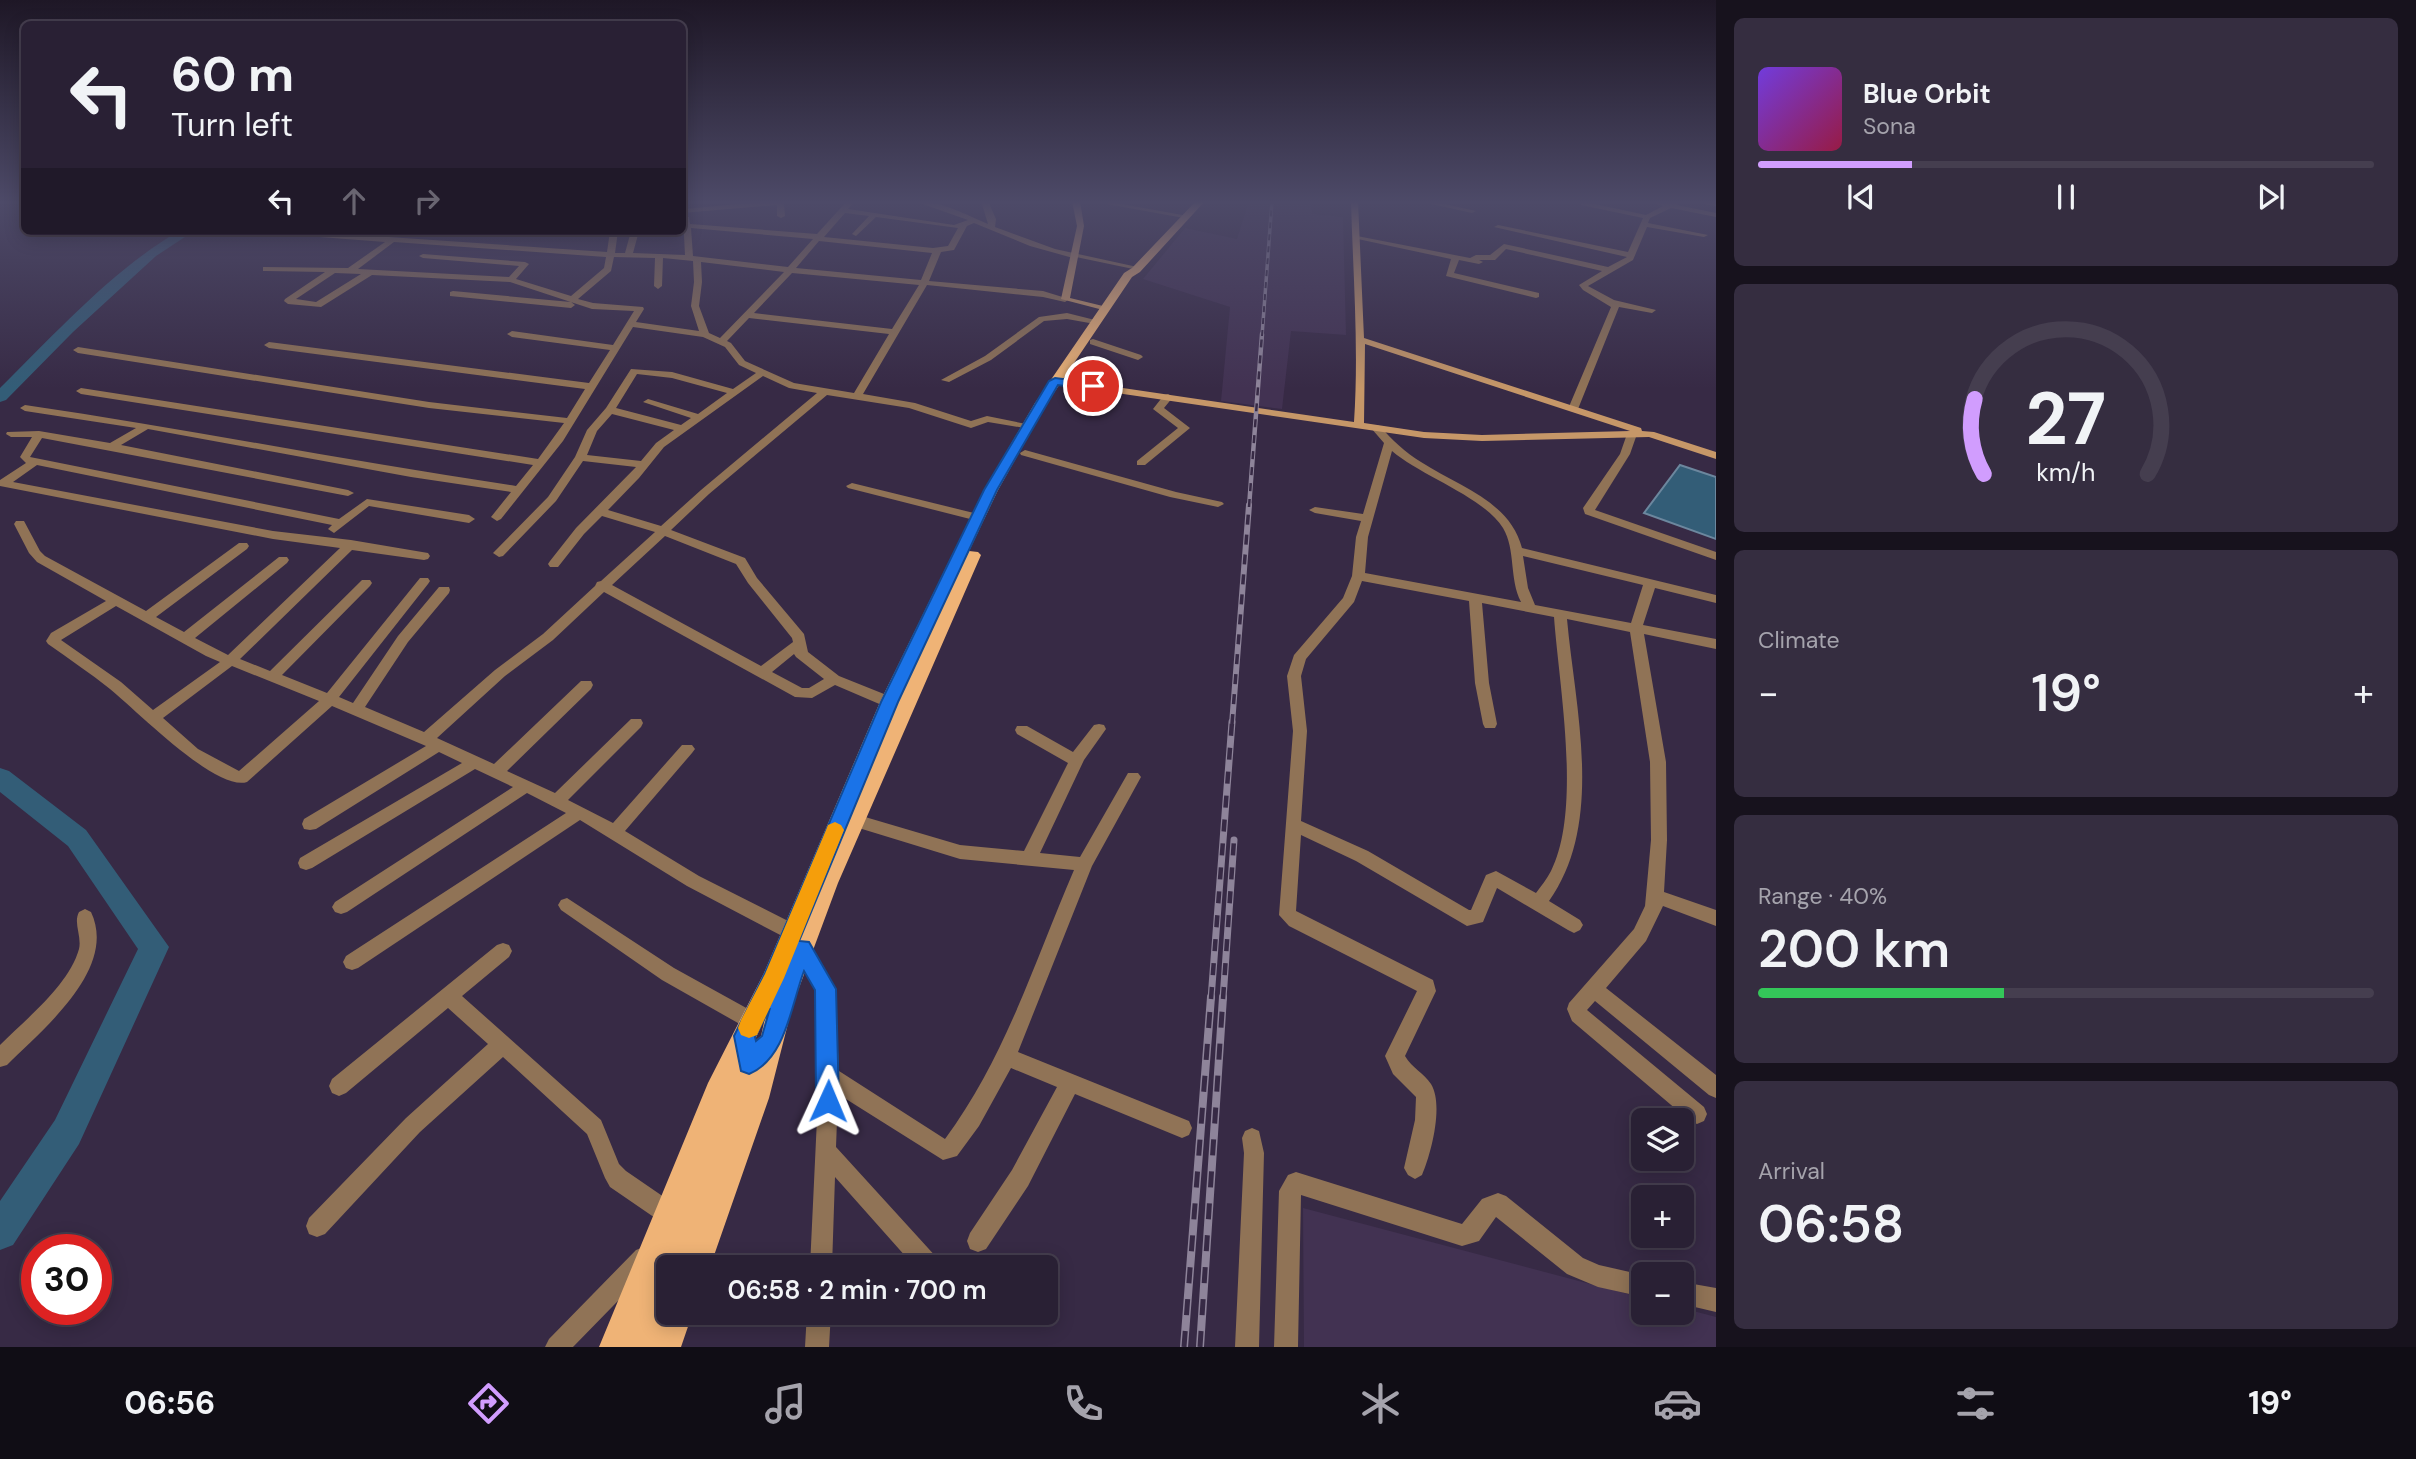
<!DOCTYPE html>
<meta charset="utf-8">
<style>
:root{--surface:#292034;--page:#352d40;--text:#f1f3f6;--muted:#a5a3ac;--line:#453e4f;--accent:#d19dfe}
body{margin:0;font-family:"DM Sans",sans-serif;background:var(--page);color:var(--text);height:100vh;display:flex;flex-direction:column;font-size:26px;white-space:nowrap}
*{box-sizing:border-box;margin:0}
p{font-size:23px;color:var(--muted)}
.icon{flex:none;width:38px;height:38px;fill:none;stroke:currentColor;stroke-width:2;stroke-linecap:round;stroke-linejoin:round}
.map{position:relative;flex:1;overflow:hidden}
.drawer{display:flex;flex-direction:column;gap:18px;padding:18px;background:#17121d;width:700px}
.drawer>*{flex:none}
.hud{position:absolute;left:21px;top:21px;width:665px;height:214px;border-radius:10px;box-shadow:0 4px 18px #0003,0 0 0 2px var(--line);background:#292034;color:var(--text);overflow:hidden}
.fabs{position:absolute;left:1631px;top:1108px;display:grid;gap:14px}
.fabs a{display:grid;place-items:center;width:63px;height:63px;border-radius:10px;background:var(--surface);box-shadow:0 4px 18px #0003,0 0 0 2px var(--line);font-size:35px}
.speed{position:absolute;left:21px;top:1234px;display:flex;gap:14px;font-size:35px;font-weight:700;text-align:center}
.speed>*{display:grid;place-content:center;width:91px;height:91px;border-radius:50%;background:var(--surface);box-shadow:0 4px 18px #0003,0 0 0 2px var(--line);line-height:1}
.speed .limit{border:10px solid #d22;background:#fff;color:#111}
.pin{position:absolute;display:grid;place-items:center;width:60px;height:60px;color:#fff;margin:-30px;border:4px solid #fff;border-radius:50%;box-shadow:0 2px 7px #0007}
.me{position:absolute;width:77px;margin:-38px;rotate:1deg;stroke-linejoin:round;filter:drop-shadow(0 0 5px #0008)}
.turn{display:flex;align-items:center;gap:24px;height:147px;padding:0 35px;font-size:32px}
.turn .icon{width:91px;height:91px;stroke-width:2.5}
.turn b{display:block;font-size:49px;line-height:60px}
.lanes{display:flex;align-items:center;height:66px;padding:0 35px;background:#0003;justify-content:center;gap:35px;direction:ltr}
.lanes .off{opacity:.35}
.big{font-size:52px;font-weight:600;line-height:1.1}
.drawer .card{flex:1;display:flex;flex-direction:column;justify-content:center;gap:10px;min-width:0;padding:0 24px;border-radius:10px;background:var(--page)}
.drawer .dial{align-items:center;gap:0}
.dial svg{height:182px;overflow:visible;fill:none;stroke:var(--line);stroke-width:7;stroke-linecap:round;text-anchor:middle}
.dial text{fill:var(--text);stroke:none}
.song{display:flex;align-items:center;gap:21px}
.cover{width:84px;height:84px;border-radius:10px;background:linear-gradient(135deg,hsl(260 70% 55%),hsl(340 70% 35%))}
.played{height:7px;border-radius:4px;background:linear-gradient(90deg,var(--accent) 25%,var(--line) 25%)}
.keys{display:flex;justify-content:space-around;direction:ltr}
.heat{display:flex;justify-content:space-between;align-items:center;font-size:38px;direction:ltr}
.charge{height:10px;border-radius:5px;background:linear-gradient(90deg,#34c759 40%,var(--line) 0)}
.trip{position:absolute;left:656px;top:1255px;width:402px;height:70px;border-radius:10px;background:var(--surface);box-shadow:0 4px 18px #0003,0 0 0 2px var(--line);font-weight:600;line-height:70px;text-align:center}
.tab-bar{display:flex;height:112px;justify-content:space-around;align-items:center;background:#100d15;color:var(--muted)}
.tab-bar .icon{width:49px;height:49px}
.tab-bar .selected{color:var(--accent)}
.tab-bar b{font-size:32px;color:var(--text)}
main{display:flex;flex:1;min-height:0}
.map>svg:first-child{display:block}
</style>
<main>
<div class="map">
<svg width="1716" height="1347" viewBox="0 0 1716 1347">
<rect width="100%" height="100%" fill="#372a45"/>
<path fill="#423252" d="M1249 201H1311L1312 214 1343 217 1346 335 1291 331 1282 409 1221 401 1230 307 1143 279 1185 228 1237 239Z
M1303 1208 1643 1298V1312H1682V1308L1716 1317V1347H1304Z"/>
<path fill="#335d77" stroke="#6c879e" stroke-width="2" d="M1680 465 1716 477V539L1644 513Z"/>
<g fill="none" stroke-linecap="round" stroke-linejoin="round">
<path fill="#335d77" fill-rule="evenodd" d="M179 231H194L156 256 73 332 6 400 0 402V388C56 333 111 271 179 231Z
M0 768 9 771 86 830 169 947 79 1144 13 1245 0 1250V1201L55 1120 138 949 68 846 0 792Z"/>
<path fill="#907356" fill-rule="evenodd" d="M773 201H798L784 204 785 216 781 218 777 216V205L682 213 683 209Z
M847 201H855L848 209 954 225 968 220 914 201C939 200 967 215 988 224L981 201H988L996 219 995 227 1055 249 1142 268 1138 270 1076 257 1073 258 1030 246 974 223 967 226 954 250 941 252 929 281 1043 291 1069 299 1065 302 1043 297 927 285 863 394 915 403 971 421 987 416 1031 425V429L988 422 971 428 909 408 827 395 709 494 671 530 745 558 757 578 804 634 808 652 839 676 894 698 896 702 894 706H884L835 685 812 698 795 697 604 592 553 640 505 676 437 738 494 764 581 681H591L593 685 591 689 507 771 555 793 631 719H641L643 723 641 727 568 800 613 823 682 745H692L695 749 692 753 625 831 699 876 798 926 801 932 798 938 792 940 786 938 687 886 580 820 358 968 352 970 346 968 343 962 346 956 566 813 527 793 347 912 341 914 335 912 332 907 335 902 513 787 475 769 312 868 306 870 300 868 298 863 300 858 462 763 439 752 316 829 310 830 304 829 302 824 304 819 426 746 332 706 247 782C216 792 135 709 110 689 90 673 69 659 48 644L46 641 51 633 106 601 37 562 29 553 14 524 16 521H24L40 551 45 556 146 611 239 543H247L249 546 247 549 156 617 184 632 279 557H287L289 560 287 563 195 638 228 655 340 548 273 539 0 486V480L26 463 20 457 32 437H11L6 434 7 432 39 431 110 443 136 428 25 411 20 408 25 405C189 429 352 462 516 486L533 465 81 394 76 391 81 388 538 459 564 423 429 408 78 353 73 350 78 347 429 402 567 418 585 389 269 348 264 345 269 342 589 383 610 350 512 337 507 334 512 331 613 345 634 311 592 309 510 282 372 275 321 307 288 304 284 301 285 299 325 272 266 271H263V267L348 268 385 242 267 233 263 231H300L607 252 610 231H618L615 253H625L631 231H639L633 253 685 255 683 217H689L690 224 817 234ZM845 213 869 216 852 234 856 236 876 217 958 228 948 246 933 248 824 237ZM691 228 813 239 788 267 693 256ZM819 241 932 253 921 280 796 268ZM394 242 606 257 604 268 571 296 516 279 529 264 525 262 423 254 419 256 423 258 519 266 509 277 358 269ZM614 257 655 258 654 286 658 289 662 286 663 258 693 261 694 282 691 306 699 331 636 322 644 309 643 307 593 303 578 299 611 271ZM701 262 784 272 720 338 709 333 699 306 702 282ZM335 273 361 274 316 302 296 299ZM792 273 919 285 892 329 754 313ZM749 318 889 334 854 393 794 383 745 361 731 343 727 341ZM633 327 703 337 725 347 739 365 756 373 733 389 672 372 631 369 606 408 587 430 575 457 548 497 493 553 499 557 503 556 556 501 583 461 636 467 576 528 550 561 548 564 550 567H558L584 534 602 516 655 532 601 581 597 582 595 586 543 634 495 670 424 732 365 707 408 642 449 593 450 590 449 587H439L398 636 353 703 339 697 428 584 430 581 428 578H420L327 693 282 675 370 586 372 583 370 580H362L270 671 240 659 352 550 424 560 428 559 430 556 428 553 351 540 273 531 13 482 37 465 332 525 328 529 334 533 369 506 469 523 475 519 469 515 367 499 339 519 30 457 42 438 348 496 354 493 348 490 121 445 148 429 411 477 511 492 491 517 497 521 501 519 563 441ZM637 374 672 378 727 393 698 414 648 399 643 402 691 418 681 425 616 408ZM763 376 789 388 817 393 701 490 661 526 608 510 639 478 664 447ZM612 414 674 430 656 443 641 461 587 455 597 431ZM665 536 736 564 748 583 792 638 793 642 761 666 612 585ZM116 606 206 656 220 662 153 710 121 682 61 640ZM794 654 796 657 824 679 809 688H802L772 672ZM232 666 319 701 239 771 198 749 163 718Z
M1090 201H1105L1188 216 1184 218Z
M1418 201H1431L1476 211 1472 213Z
M1581 201 1646 215 1663 206 1645 201 1669 203 1682 201 1677 205 1716 213V217L1671 208 1650 218 1648 223 1708 235 1704 237 1647 227 1633 260 1588 286 1614 300 1656 310 1652 313 1619 307 1578 409 1573 412 1568 409 1611 307 1583 290 1579 285 1602 271 1506 249 1495 260H1479L1483 262 1479 264 1459 260 1454 273 1539 293V297L1536 298 1446 276 1451 259 1353 238 1357 236 1470 258 1476 255H1490L1504 244 1608 267 1627 257 1494 227 1498 225 1628 252 1643 218 1581 205Z
M1698 201 1716 202V206L1699 203Z
M453 291 571 302 575 305 571 308 450 296V292Z
M1067 313 1099 321 1095 324 1067 319 1044 321 991 360 949 382 941 380 985 356 1039 317Z
M1093 339 1141 355 1143 357 1138 360 1090 344V340Z
M1168 394 1173 397 1164 408 1190 428 1145 465H1137V461L1178 428 1153 409 1164 395Z
M1376 425 1380 426C1392 440 1405 452 1421 462 1458 486 1510 501 1522 548L1716 595V603L1655 588 1643 625 1716 639V649L1644 634 1666 762 1667 840 1664 892 1716 910V926L1663 906 1646 941 1606 988 1716 1075V1098L1709 1095 1595 1001 1587 1010 1704 1107 1707 1114 1704 1121 1697 1124 1690 1121 1572 1021 1567 1009 1569 1003 1634 929 1645 906 1651 840 1650 762 1630 632 1567 619C1575 708 1605 823 1549 901L1580 920 1583 925 1580 930 1574 933 1568 930 1497 888 1483 922 1467 926 1356 861 1301 835 1296 911 1433 980 1436 991 1405 1056C1412 1068 1424 1073 1431 1084 1444 1105 1431 1154 1422 1175L1415 1179 1408 1175 1404 1168 1415 1120 1416 1097 1393 1074 1385 1056 1417 991 1289 926 1279 915 1293 731 1287 676 1294 655 1343 598 1352 576 1356 537 1361 521 1315 513 1309 510 1315 507 1363 514 1384 443 1371 428ZM1392 451C1421 476 1484 497 1503 528 1516 550 1509 579 1521 602L1365 573 1368 537ZM1523 556 1643 585 1631 623 1535 605 1528 588ZM1362 581 1469 601 1475 683 1483 724 1485 728H1495L1497 724 1489 683 1482 603 1554 617C1559 686 1582 809 1551 871 1547 879 1541 886 1536 893L1496 871 1486 875 1471 910H1469L1368 851 1301 821 1307 731 1301 676 1306 659 1354 602Z
M1632 431 1637 434 1630 454 1595 510 1716 552V560L1585 514 1583 508 1620 454 1627 434Z
M1025 450 1176 492 1222 502 1224 504 1218 507 1170 497 1021 455 1020 453Z
M852 483 982 515 984 517 978 521 848 488 846 486Z
M1099 724 1104 725 1106 729 1084 760 1040 853 1080 857 1128 773H1138L1141 777 1092 866 1018 1052 1189 1121 1192 1128 1189 1135 1182 1138 1075 1094 1028 1186 986 1249 978 1252 970 1249 967 1241 970 1233 1012 1170 1057 1087 1011 1068 979 1126 957 1156 943 1160 838 1094 836 1147 938 1259 941 1267H915L835 1177 832 1267H810L819 1076 817 990 793 949 796 943 802 941 808 943 835 989 839 1071 945 1139C1005 1058 1034 963 1074 870L960 859 849 825 847 820 849 815 855 814 960 845 1024 851 1068 763 1017 734 1015 730 1017 726H1027L1073 752 1094 725Z
M567 898 674 968 759 1015 762 1021 759 1027 752 1030 745 1027 662 980 561 910 558 905 561 900Z
M85 909 91 912C118 969 43 1029 7 1065L0 1067V1045C26 1019 69 985 79 949 82 936 73 923 79 912Z
M503 943 509 945 512 951 509 957 462 996 601 1120 619 1164 626 1171 677 1206 680 1214 677 1222 669 1225 661 1222 610 1187 605 1178 587 1134 503 1057 420 1132 325 1234 317 1237 309 1234 306 1226 309 1218 406 1118 488 1044 448 1008 346 1093 339 1096 332 1093 329 1086 332 1079 497 945Z
M1252 1128 1259 1131 1264 1153 1259 1347H1235L1244 1153 1242 1138 1245 1131Z
M1296 1172 1462 1224 1482 1199 1498 1193 1506 1196 1583 1258 1599 1265 1643 1275V1297L1598 1287 1567 1274 1496 1217 1479 1241 1462 1246 1301 1195 1298 1347H1274L1279 1191 1288 1175Z
M644 1247 652 1250 655 1258 652 1266 573 1347H545L549 1339 636 1250Z
M1682 1282 1716 1288V1312L1682 1304Z
M807 1312H831L829 1347H805Z"/>
<path fill="#c69768" fill-rule="evenodd" d="M1072 201H1080L1084 226 1070 298 1107 307V311L1061 299 1077 226Z
M1351 201H1358L1364 338 1641 428 1642 431 1654 432 1716 452V459L1649 437 1482 441 1424 438 1055 384 1050 381 1055 378 1354 422C1359 348 1353 275 1351 201ZM1365 344 1630 431 1482 435 1424 432 1364 423Z"/>
<path fill="#efb376" fill-rule="evenodd" d="M1196 201H1205L1140 272 1132 277 1047 403 998 490 969 551 978 552 981 555 838 883 793 1004 769 1098 710 1267H668V1312H693L681 1347H599L708 1083 764 973 880 702 984 490 1035 403 1124 273 1132 268ZM765 1018 761 1036 754 1042Z"/>
<g stroke="#8e849a" stroke-width="3.5">
<path id="rail-far4" d="M1262 336 1272 201"/>
</g>
<g stroke="#8e849a" stroke-width="4.5">
<path id="rail-far3" d="M1249 507 1262 334"/>
</g>
<g stroke="#8e849a" stroke-width="6">
<path id="rail-far2" d="M1232 724 1249 505"/>
</g>
<g stroke="#8e849a" stroke-width="7">
<path id="rail-far1" d="M1211 999 1232 722
M1223 999 1234 840"/>
</g>
<g stroke="#8e849a" stroke-width="8">
<path id="rail" d="M1184 1347 1211 997
M1200 1347 1223 997"/>
</g>
<use href="#rail-far4" stroke="#372a45" stroke-width="2" stroke-dasharray="6" stroke-linecap="butt"/>
<use href="#rail-far3" stroke="#372a45" stroke-width="2.5" stroke-dasharray="8" stroke-linecap="butt"/>
<use href="#rail-far2" stroke="#372a45" stroke-width="3.5" stroke-dasharray="10" stroke-linecap="butt"/>
<use href="#rail-far1" stroke="#372a45" stroke-width="4.5" stroke-dasharray="12" stroke-linecap="butt"/>
<use href="#rail" stroke="#372a45" stroke-width="5" stroke-dasharray="16" stroke-linecap="butt"/>
</g>
<linearGradient id="sky" x2="0" y2="1"><stop stop-color="#1e1726"/><stop offset="0.52" stop-color="#4d4a68"/><stop offset="1" stop-color="#4d4a68" stop-opacity="0"/></linearGradient>
<rect width="1716" height="389" fill="url(#sky)"/>
<path fill="#1a73e8" stroke="#114b97" stroke-width="2" fill-rule="evenodd" d="M1055 378 1093 383 1099 386 1093 390 1058 385 997 490 898 702 799 941 809 942 836 989 839 1101 836 1109 828 1112 819 1109 816 1101 815 990 804 971C791 1005 786 1059 749 1074L741 1071 734 1036 765 973 881 702 984 490 1049 381ZM770 1008 762 1036 756 1041 755 1037Z"/>
<path fill="#f59e0b" d="M835 822 841 825 844 830 784 978 757 1035 749 1038 741 1035 738 1028 741 1020 765 974 826 830 828 825Z"/>
</svg>
<div class="fabs">
<a><svg class="icon" aria-label="layers" viewBox="0 0 24 24"><path d="M12 4l9 5-9 5-9-5zM3 14l9 5 9-5"/></svg></a>
<a>+</a>
<a>−</a>
</div>
<div class="speed"><div class="limit">30</div></div>
<div class="pin" style="left:1093px;top:386px;background:#d93025"><svg class="icon" aria-label="arrive" viewBox="0 0 24 24"><path d="M6 21V4h12l-3 4 3 4H6"/></svg></div>
<svg class="me" style="left:828px;top:1101px" viewBox="-20 -20 40 40"><path d="M0-17L14 15 0 8-14 15z" fill="#1a73e8" stroke="#fff" stroke-width="4"/></svg>
<div class="trip">06:58 · 2 min · 700 m</div>
<div class="hud">
<div class="turn"><svg class="icon" aria-label="left" viewBox="0 0 24 24"><path d="M17 20v-9H6M10 6l-5 5 5 5"/></svg><div><b>60 m</b>Turn left</div></div>
<div class="lanes"><svg class="icon" aria-label="left" viewBox="0 0 24 24"><path d="M17 20v-9H6M10 6l-5 5 5 5"/></svg><svg class="icon off" aria-label="ahead" viewBox="0 0 24 24"><path d="M12 20V5M6 11l6-6 6 6"/></svg><svg class="icon off" aria-label="right" viewBox="0 0 24 24"><path d="M7 20v-9h11M14 6l5 5-5 5"/></svg></div>
</div>
</div>
<section class="drawer">
<div class="card">
<div class="song"><i class="cover"></i><div><b>Blue Orbit</b><p>Sona</p></div></div>
<div class="played"></div>
<div class="keys"><svg class="icon" aria-label="previous" viewBox="0 0 24 24"><path d="M18 5L8 12l10 7zM5 5v14"/></svg><svg class="icon" aria-label="pause" viewBox="0 0 24 24"><path d="M8 5v14M16 5v14"/></svg><svg class="icon" aria-label="next" viewBox="0 0 24 24"><path d="M6 5l10 7-10 7zM19 5v14"/></svg></div>
</div>
<div class="card dial"><svg viewBox="0 0 100 80">
<path d="M14 69A42 42 0 1 1 86 69"/>
<path d="M14 69A42 42 0 0 1 10 36" stroke="#d19dfe"/>
<text x="50" y="56" font-size="32" font-weight="700">27</text>
<text x="50" y="72" font-size="11">km/h</text>
</svg></div>
<div class="card"><p>Climate</p>
<div class="heat"><a>−</a><b class="big">19°</b><a>+</a></div>
</div>
<div class="card"><p>Range · 40%</p><b class="big">200 km</b><div class="charge"></div></div>
<div class="card"><p>Arrival</p><b class="big">06:58</b></div>
</section>
</main>
<nav class="tab-bar">
<b>06:56</b>
<svg class="icon selected" aria-label="directions" viewBox="0 0 24 24"><path d="M12 3l9 9-9 9-9-9zM9 14v-3h6M13 9l2 2-2 2"/></svg>
<svg class="icon" aria-label="music" viewBox="0 0 24 24"><path d="M9 18V5l10-2v13"/><circle cx="6" cy="18" r="3"/><circle cx="16" cy="16" r="3"/></svg>
<svg class="icon" aria-label="phone" viewBox="0 0 24 24"><path d="M5 4h4l2 5-3 2q2 4 5 5l2-3 5 2v4C11 20 4 13 5 4z"/></svg>
<svg class="icon" aria-label="climate" viewBox="0 0 24 24"><path d="M12 3v18M4 7l16 10M4 17L20 7"/></svg>
<svg class="icon" aria-label="car" viewBox="0 0 24 24"><path d="M5 17H2v-5l4-1 3-4h7l3 4 3 1v5h-3M9 17h6M6 11h13"/><circle cx="7" cy="17" r="2"/><circle cx="17" cy="17" r="2"/></svg>
<svg class="icon" aria-label="filters" viewBox="0 0 24 24"><path d="M4 7h16M4 17h16"/><circle cx="9" cy="7" r="2"/><circle cx="15" cy="17" r="2"/></svg>
<b>19°</b>
</nav>
